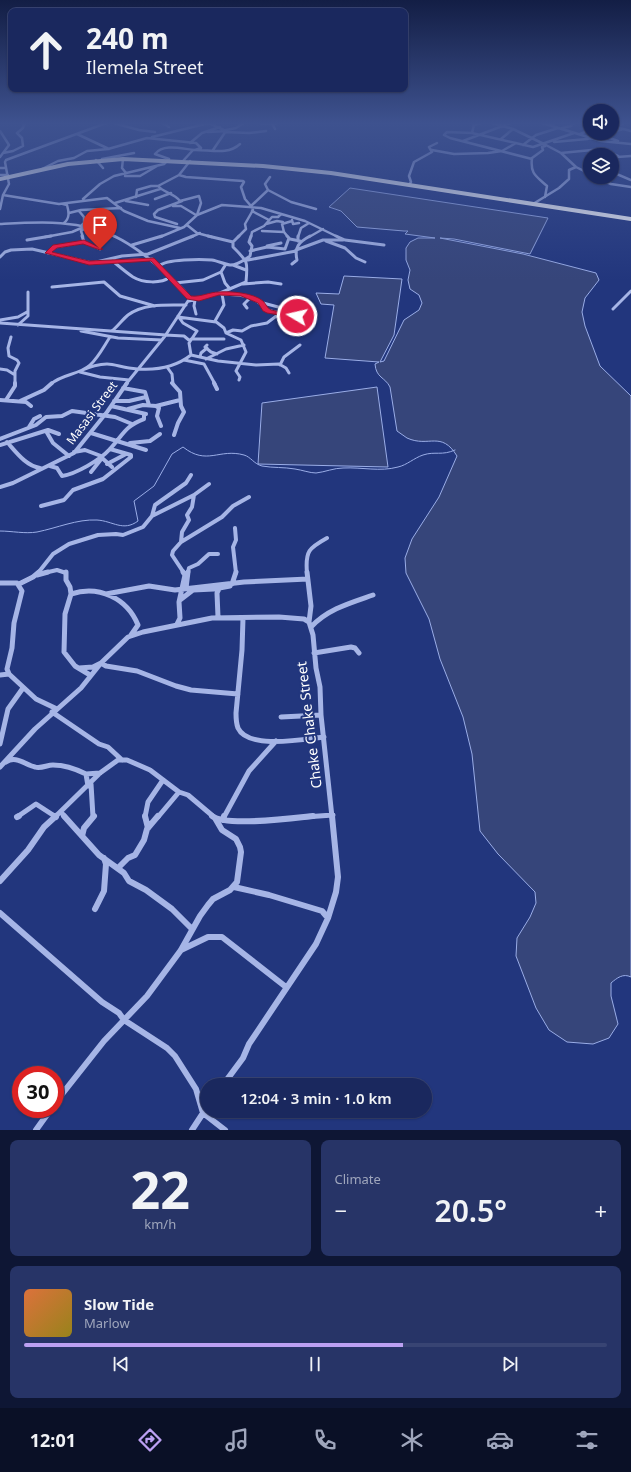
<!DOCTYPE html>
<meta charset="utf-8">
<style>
:root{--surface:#1a285e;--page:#273467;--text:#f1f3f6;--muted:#9fa6bc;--line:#384473;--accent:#bca0f2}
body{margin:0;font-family:"Noto Sans",sans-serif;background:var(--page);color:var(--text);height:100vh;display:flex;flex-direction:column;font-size:15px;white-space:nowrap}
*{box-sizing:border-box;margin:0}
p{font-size:13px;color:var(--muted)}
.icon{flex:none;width:22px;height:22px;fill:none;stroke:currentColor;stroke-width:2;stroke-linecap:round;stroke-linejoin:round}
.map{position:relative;height:1130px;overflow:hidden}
.panel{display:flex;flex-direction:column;gap:10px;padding:10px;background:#0e1634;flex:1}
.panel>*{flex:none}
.hud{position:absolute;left:8px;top:8px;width:400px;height:84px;border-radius:8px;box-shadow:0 1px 3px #0004,0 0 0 1px var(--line);background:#1a285e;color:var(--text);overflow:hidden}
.tools{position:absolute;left:583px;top:104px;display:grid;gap:8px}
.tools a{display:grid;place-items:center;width:36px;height:36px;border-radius:50%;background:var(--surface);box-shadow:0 1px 3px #0004,0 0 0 1px var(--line);font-size:20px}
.speed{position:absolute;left:12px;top:1066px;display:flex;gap:8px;font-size:20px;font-weight:700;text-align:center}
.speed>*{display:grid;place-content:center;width:52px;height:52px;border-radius:50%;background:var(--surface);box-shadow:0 1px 3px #0004,0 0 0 1px var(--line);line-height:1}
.speed .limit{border:6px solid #d22;background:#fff;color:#111}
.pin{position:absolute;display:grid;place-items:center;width:34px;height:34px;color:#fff;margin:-41px -17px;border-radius:50% 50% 50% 0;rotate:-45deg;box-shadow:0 0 4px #0007}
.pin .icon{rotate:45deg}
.me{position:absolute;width:44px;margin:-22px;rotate:279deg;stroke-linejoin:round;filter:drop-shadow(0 0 3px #0008)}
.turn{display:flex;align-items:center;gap:14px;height:84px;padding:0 12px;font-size:18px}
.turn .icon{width:52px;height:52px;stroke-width:2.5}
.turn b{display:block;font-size:28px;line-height:34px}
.big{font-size:30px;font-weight:600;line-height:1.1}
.panel .card{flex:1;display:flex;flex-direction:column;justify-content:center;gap:6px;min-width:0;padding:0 14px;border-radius:8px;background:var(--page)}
.panel .dial{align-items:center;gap:0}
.dial b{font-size:52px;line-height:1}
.song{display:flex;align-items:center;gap:12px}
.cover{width:48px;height:48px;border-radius:6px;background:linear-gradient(135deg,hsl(20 70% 55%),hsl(50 70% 35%))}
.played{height:4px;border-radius:2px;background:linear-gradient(90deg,var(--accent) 65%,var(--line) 65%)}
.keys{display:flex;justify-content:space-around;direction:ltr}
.heat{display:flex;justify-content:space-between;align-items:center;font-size:22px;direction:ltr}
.panel .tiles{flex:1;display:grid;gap:10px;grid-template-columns:1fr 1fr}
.card:last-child{grid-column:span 2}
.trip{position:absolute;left:200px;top:1078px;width:232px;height:40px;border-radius:20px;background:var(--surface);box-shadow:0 1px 3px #0004,0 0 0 1px var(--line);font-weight:600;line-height:40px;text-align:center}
.menu{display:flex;height:64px;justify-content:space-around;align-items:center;background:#0a1026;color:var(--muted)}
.menu .icon{width:28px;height:28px}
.menu .active{color:var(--accent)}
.menu b{font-size:18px;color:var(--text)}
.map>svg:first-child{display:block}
</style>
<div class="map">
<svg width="631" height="1130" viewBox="0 0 631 1130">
<rect width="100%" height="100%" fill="#22367d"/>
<path fill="#36457a" stroke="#9aade7" d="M350 188 548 218 530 254 454 239 440 238 523 254 596 273 599 280 585 298 582 312 585 326 600 366 631 396V977C623 973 617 978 611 983V996L618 1024 609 1038 593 1044 567 1042 549 1030 536 1008 516 956 517 938 530 917 536 903 535 892 498 854 480 831 472 754 463 717 440 659 429 619 406 573 405 558 412 539 439 497 457 456C441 430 429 448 407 438 404 436 400 433 397 431L390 387C385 377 376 378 375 364L379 362 325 358 334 305 321 304 316 293 339 294 344 276 402 279 394 335 380 362 384 361 404 320 419 310 422 303 419 295 410 289 408 280 410 270 406 260V248L410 242 418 238H435L405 234 408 231H404L357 227 341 211 329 207Z
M377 387 388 467 258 464 262 403Z"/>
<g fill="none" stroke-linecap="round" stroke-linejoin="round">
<path stroke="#9aade7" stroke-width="1" d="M0 531C12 531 25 534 37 532 57 528 77 519 97 520 113 521 123 532 138 521L134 501 154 486 172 454 183 447C207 466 219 448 244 455 251 457 254 464 262 466 273 468 284 467 295 469 302 470 310 473 316 473 325 472 334 468 343 468 362 467 380 472 398 467 407 465 414 458 423 455 435 451 442 456 455 450"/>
<path stroke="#a6b5e6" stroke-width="2.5" d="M110 122 139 130 155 132
M161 122 169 127
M207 122 226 131 213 150
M247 122 274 124
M484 122 474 125 472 133 533 147 574 133
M489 122 513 129 544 144 561 153 576 167 590 174
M539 122 601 141 631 144
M612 123 621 125
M548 125 558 122
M616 127 631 131
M562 128 571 126 573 123 580 122
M275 129 273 125 279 122
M612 129 626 122
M226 130 236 128 245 122
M0 131 9 145 0 157
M208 132 226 131
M226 132 249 133 266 131
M473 133 447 132 444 135 450 138 532 159
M77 134 109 149
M580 134 590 130
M601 135 618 141
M152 137 209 123
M501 139 513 129
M463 141 513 122
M554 142 587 139 623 129
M190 143 202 133 220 127
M523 145 536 135 558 128
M545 146 542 147 543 150 532 158C530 174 536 176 547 186L545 197
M432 150 454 154 488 153 502 151 516 143
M3 153 13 151 23 146 22 138 17 133 23 128 25 122
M561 153 602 149 618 156
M617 157 631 156
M102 159 134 153
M123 159 122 168 126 173
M96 160 103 168
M183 161 193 150C209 149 227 156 240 144
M190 161 179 175 186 177 243 181 244 182 241 187 245 199 251 206
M0 168H6
M42 169 58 161 74 158 87 151 108 149 147 138 196 143 201 148 195 150
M612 172 631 180
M0 175H8
M125 176H140L157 166
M595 177 611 184 631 187
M409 185 411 182 409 176 414 162 432 152 429 147 437 143
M158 186 179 175
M268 190 291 202 316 209
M3 195 59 204 107 198 124 211 148 221 180 228
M136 197 137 190 151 186H158C164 193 174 193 180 201L199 196 201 203 197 215
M83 199 100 184 114 176 164 164 169 159 155 154C164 143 182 149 195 150
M155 199 171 193
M126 201 148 205
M115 203 160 189
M63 204 67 205C69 212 70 218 64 223
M533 204 559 188 569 179V170L576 167
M173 206H181L196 215
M0 209 3 195 9 184 5 162 6 160 109 122
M79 211 84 217V223L82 225
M252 211 269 220
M69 213 81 210 121 208
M292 220 293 224 299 223
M0 224C38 222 80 219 116 237
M177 224 155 217 154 214 158 210 182 201
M266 224 277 221 283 222V224
M187 225 197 233 212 237
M262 231 284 232 288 237
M284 232 282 224 292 221
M45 237 72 232 86 226
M83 237 81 231 84 229
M160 237 184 227 197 215 222 205 261 208 305 221 338 237
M191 237 200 233
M238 237 246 229 245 224 253 210 251 206 268 190 265 184 270 177
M251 237 252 232 264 226 272 217H278L281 214
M298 237 301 228 309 223
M309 237 323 229"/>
<path stroke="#a6b5e6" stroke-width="3" d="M82 236 84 242 100 249
M114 236C135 246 152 260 169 276 176 283 184 289 190 298L165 336 126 384
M208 236 233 242
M287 236 290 239 300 241
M298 236V241
M336 236 345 240 384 245
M27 240 51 236
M326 241 345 248 356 258 365 262
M132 245 162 236
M267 246 281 243
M296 250 323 240H343
M250 251 267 247 285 249 289 238
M48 253 55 247 84 242
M0 257 5 252 11 250 32 249 92 263 122 256 148 254 193 236
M114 258 115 263C121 268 127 273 133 277 143 283 161 284 170 277
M248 260 296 251
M104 262 152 259
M226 264 221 272 225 283 230 289
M292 264 297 260C294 247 299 242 310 236
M233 265 246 270
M159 266C166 259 201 259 212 260 218 261 224 264 230 265 238 265 244 260 250 256L252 246 249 242 251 236
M175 283 203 280 221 272
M243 284 268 282 281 284
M52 287 104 282 120 296 155 306
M221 294C240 295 254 294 266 310L294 316H304
M222 294 224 305 215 321 224 328 226 333 241 340 246 352 236 371 240 377 239 380
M195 300 194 306 196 314
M189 301 220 293 246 282C248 261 248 262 233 247V242L239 236
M263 303 282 308 287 315
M247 308 244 304 251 297
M613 309 631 291
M178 317 216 322
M0 320 18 317 27 312
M0 323 166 335
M18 325 28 316V292
M81 331 118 338 162 340
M112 331C118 326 122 320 128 315 144 303 167 305 186 305
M226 333 233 330 242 331 251 326 267 323 279 314
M165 335 184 336 190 341
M11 337 8 348 9 356 17 360 19 363 15 371V384
M191 339H224
M207 345 205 347 211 352 217 354
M191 355 218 361 256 365 279 364 286 368 289 373
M200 357 201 353 207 348
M206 359 226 349 244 345
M184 360 204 364 215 384
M280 365 284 357 300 345
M167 367 172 374 173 384
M0 369 7 370 15 375
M80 371C89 367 98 364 107 364 114 364 121 367 129 368 150 371 173 369 191 355L189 343 197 331 183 323 178 316
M80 372 100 377 129 380
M51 384C62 374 79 375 90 365 98 358 104 346 110 337"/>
<path stroke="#a6b5e6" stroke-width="4" d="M172 383 180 392 181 406 184 412 178 423 174 435
M214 383 217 389
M123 388 145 392 149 405
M0 400 26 402 31 406
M6 400 15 386V383
M20 401 44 390 52 383
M114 401H129L146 397
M111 406 146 414
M156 406 159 408 157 416 161 426
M128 409 143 405 156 406 180 400
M29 427 34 419 40 416
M46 431 53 443 69 456
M91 433 146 450
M0 439 36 425 46 417 62 416 72 411 115 417 132 424
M7 442C16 452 26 466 40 468
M130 443 150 441 160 434
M0 445 48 430 59 434
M74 452 85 450 101 456
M101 457 112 467
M107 464 126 454
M50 466 57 468 62 476C76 474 100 460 110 449 123 435 125 426 144 419V414
M91 472 102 458
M0 487 13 483 74 453 107 412 127 383
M41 506 64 500 73 490 103 479 131 457V455L110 449
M152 516 194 495
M235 528 236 540 233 547 236 573
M181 542 222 517 233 506 249 497
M38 573 53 554 69 544 98 535 116 534 123 535 143 527 152 516 155 505 186 483 191 475
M44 573 57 570 66 573
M184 573 172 555 173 551 181 542 182 532 189 520 187 515 192 507 194 495 209 484
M188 573 189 568 198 564 209 554H218
M307 573C305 551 309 548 327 538"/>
<path stroke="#a6b5e6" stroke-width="5" d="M66 572V580L70 587 71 594 65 614 64 652 75 666 90 675
M307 572 311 606 309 622
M37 575 48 572
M0 583H17L22 591 14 623 12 648 7 669 9 674 36 699 57 709
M19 584 33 577 39 572
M232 584 236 572
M186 588 188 572
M71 594C99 585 127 598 138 625L131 635
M106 594 149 586 175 590 244 582 308 579
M180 600 193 590 214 589 230 586
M218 617 217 593 219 589
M243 618 242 650 236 713C236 718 236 723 238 728 248 750 305 739 324 737
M177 624 180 618 179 602 185 575 183 572
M311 627C328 609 350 603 373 595
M314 653 351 647 355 648 359 653
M79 668 93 667 101 663 106 666 137 671 176 686 191 690 238 694
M0 675 9 674
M52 712 99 744 108 747 122 760
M281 717 321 715
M0 744 8 709 23 688
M6 762C16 755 25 765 35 767 41 769 47 765 53 765 65 765 76 769 86 774L88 786
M0 767 35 729 81 688 101 663 128 637 143 632 212 618 279 617 304 619 309 622 313 635 316 668 320 687 321 715 332 817
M86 774 100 773
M91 784 93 817
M61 812 65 817
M17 817 36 804 56 817
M55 817 100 773 118 760H127L150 770 179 792 188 795 214 817
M145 817 148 802 163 780
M158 817 179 792
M224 817 249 771 276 741
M305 817 333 815"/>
<path stroke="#a6b5e6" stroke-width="6" d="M54 816 56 817
M64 816 99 855 124 873 129 881 146 890 172 909 192 929
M145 816 148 828
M212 816C226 827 294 818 313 816
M17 817 19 816
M223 820 224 816
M82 836 84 828 94 816
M118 868 128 858 135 855 144 840 147 829 158 816
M0 881 28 850 44 827 56 816
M234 887 269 895 322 911 328 918
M95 909 104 891 106 864 104 858
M0 913 102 1002 119 1013 124 1020 167 1048 175 1056 196 1089 203 1113 225 1130
M181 950 208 937H222L286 987
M223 1085 243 1058 249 1044 316 944 328 918 336 892 338 877 332 816
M55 1103 104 1041 147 996 181 950 200 916 208 905 213 899 230 890 237 882 241 852 240 847 236 839 222 830 215 818
M36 1130 51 1109
M192 1130 207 1107"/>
<path stroke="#fff" stroke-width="4" d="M0 179 68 164 123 159 263 166 331 173 631 219"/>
</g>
<linearGradient id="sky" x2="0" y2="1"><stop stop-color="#131e45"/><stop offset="0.44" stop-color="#3e528f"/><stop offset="1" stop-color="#3e528f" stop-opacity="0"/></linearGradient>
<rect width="631" height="280" fill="url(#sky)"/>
<path fill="#e11d48" stroke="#92132f" d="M84 240 103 249 100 250 83 244 57 248 52 252 89 261 154 258 191 296C202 297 209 292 219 292 231 291 254 293 263 301 266 304 267 308 271 310L300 316 297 318 267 313 263 311 258 303 241 296 219 295 199 301 187 299 151 261 89 265 45 253 53 245Z"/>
<g text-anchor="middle" stroke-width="4" stroke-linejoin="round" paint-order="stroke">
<g font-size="12" fill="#fff" stroke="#22367d">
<text transform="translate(92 413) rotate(-53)" y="4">Masasi Street</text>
</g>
<g font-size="14" fill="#fff" stroke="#22367d">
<text transform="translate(309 725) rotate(-97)" y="5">Chake Chake Street</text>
</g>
</g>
</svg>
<div class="tools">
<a><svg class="icon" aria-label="sound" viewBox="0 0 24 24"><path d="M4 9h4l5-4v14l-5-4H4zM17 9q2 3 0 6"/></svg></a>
<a><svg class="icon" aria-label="layers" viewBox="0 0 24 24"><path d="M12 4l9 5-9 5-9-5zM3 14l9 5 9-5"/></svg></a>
</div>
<div class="speed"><div class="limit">30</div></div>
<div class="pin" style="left:100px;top:249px;background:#d93025"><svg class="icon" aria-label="arrive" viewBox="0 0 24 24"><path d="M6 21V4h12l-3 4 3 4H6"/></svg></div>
<svg class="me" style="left:297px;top:316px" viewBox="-20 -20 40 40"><circle r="17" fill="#e11d48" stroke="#fff" stroke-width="3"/><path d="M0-11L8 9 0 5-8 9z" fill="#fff"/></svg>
<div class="trip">12:04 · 3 min · 1.0 km</div>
<div class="hud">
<div class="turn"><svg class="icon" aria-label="ahead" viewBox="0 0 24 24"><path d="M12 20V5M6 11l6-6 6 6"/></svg><div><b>240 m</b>Ilemela Street</div></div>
</div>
</div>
<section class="panel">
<div class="tiles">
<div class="card dial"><b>22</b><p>km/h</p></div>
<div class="card"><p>Climate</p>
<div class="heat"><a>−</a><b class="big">20.5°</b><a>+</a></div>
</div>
<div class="card">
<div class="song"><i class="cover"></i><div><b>Slow Tide</b><p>Marlow</p></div></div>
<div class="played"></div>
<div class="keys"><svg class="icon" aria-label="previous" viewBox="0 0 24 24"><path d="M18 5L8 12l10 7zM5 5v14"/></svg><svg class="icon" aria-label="pause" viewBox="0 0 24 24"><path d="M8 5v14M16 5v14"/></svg><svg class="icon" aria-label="next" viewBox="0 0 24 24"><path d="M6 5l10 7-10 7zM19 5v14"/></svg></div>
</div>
</div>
</section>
<nav class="menu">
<b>12:01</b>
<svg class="icon active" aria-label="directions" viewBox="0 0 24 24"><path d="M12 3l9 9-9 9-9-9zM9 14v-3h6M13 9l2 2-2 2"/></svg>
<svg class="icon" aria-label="music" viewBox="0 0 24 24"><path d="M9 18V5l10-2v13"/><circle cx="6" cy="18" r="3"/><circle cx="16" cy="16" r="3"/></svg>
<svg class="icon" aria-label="phone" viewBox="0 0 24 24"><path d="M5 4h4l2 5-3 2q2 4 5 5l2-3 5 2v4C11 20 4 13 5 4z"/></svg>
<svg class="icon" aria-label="climate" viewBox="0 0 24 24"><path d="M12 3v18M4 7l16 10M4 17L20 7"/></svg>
<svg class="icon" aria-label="car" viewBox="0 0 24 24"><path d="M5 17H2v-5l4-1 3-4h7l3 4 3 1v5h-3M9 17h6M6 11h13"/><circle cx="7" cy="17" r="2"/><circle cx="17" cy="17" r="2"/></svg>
<svg class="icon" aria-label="filters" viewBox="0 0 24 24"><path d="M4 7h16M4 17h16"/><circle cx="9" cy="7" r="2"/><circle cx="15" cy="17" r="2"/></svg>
</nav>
